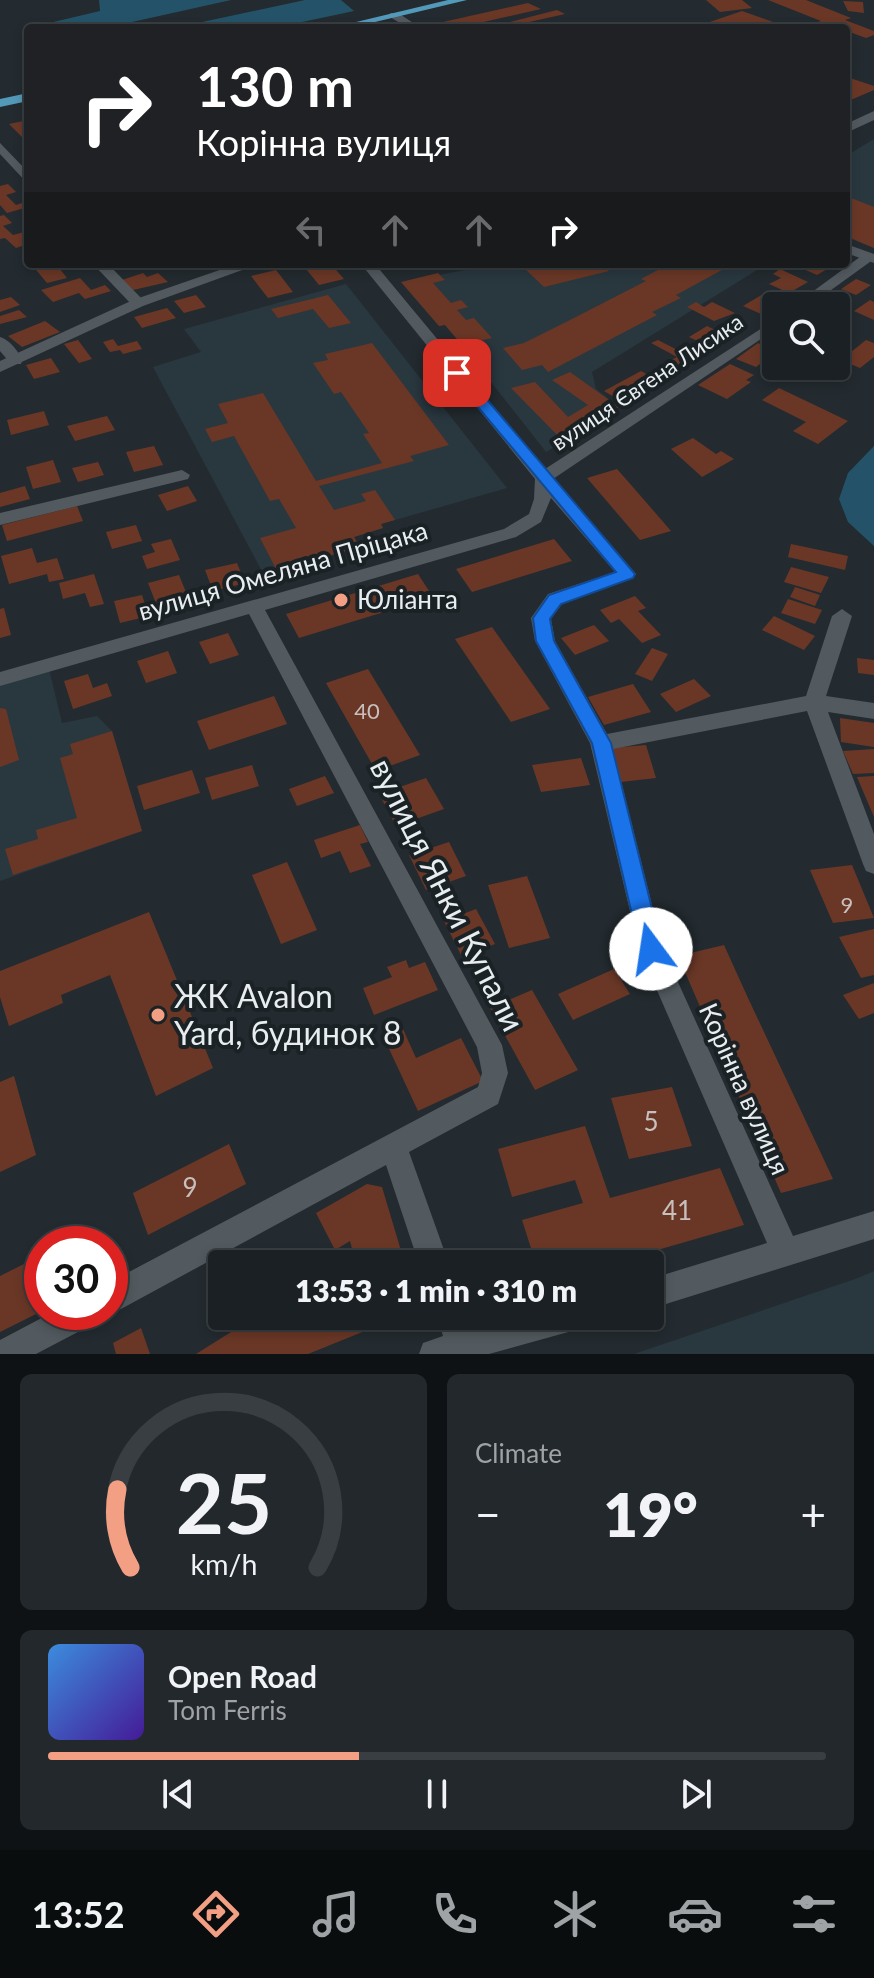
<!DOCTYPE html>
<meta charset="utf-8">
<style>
:root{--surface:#1a2024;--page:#23282c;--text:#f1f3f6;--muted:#9fa3a6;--line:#383e41;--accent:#f39f84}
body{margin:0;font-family:Lato,sans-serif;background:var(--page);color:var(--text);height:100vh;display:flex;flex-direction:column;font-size:30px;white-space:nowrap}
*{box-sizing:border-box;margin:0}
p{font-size:26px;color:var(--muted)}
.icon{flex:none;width:44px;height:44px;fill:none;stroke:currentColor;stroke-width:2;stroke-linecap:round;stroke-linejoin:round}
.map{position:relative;height:1354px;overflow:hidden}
.panel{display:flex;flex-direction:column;gap:20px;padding:20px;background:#0e1214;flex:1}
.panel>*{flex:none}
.banner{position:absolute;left:24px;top:24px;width:826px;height:244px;border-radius:8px;box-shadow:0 4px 12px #0003,0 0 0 2px var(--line);background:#202124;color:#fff;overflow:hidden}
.tools{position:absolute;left:762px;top:292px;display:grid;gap:16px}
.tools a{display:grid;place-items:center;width:88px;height:88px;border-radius:8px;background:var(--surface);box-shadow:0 4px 12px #0003,0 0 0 2px var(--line);font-size:40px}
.speed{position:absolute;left:24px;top:1226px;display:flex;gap:16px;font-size:40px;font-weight:700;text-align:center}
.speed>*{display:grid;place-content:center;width:104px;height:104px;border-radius:50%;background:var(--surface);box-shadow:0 4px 12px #0003,0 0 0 2px var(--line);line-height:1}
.speed .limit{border:12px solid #d22;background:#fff;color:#111}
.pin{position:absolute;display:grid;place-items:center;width:68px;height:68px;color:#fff;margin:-34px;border-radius:16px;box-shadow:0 4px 12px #0006}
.me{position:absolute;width:88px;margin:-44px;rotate:346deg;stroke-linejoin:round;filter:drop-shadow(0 0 6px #0008)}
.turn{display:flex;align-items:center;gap:28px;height:168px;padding:0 40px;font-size:36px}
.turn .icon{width:104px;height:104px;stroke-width:2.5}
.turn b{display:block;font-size:56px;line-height:68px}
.lanes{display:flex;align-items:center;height:76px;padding:0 40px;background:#0003;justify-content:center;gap:40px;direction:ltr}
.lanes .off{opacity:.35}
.big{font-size:60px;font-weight:800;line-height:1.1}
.panel .card{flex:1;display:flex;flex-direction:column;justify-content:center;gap:12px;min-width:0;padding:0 28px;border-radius:12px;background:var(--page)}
.panel .dial{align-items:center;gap:0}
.dial svg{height:208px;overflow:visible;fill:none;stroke:var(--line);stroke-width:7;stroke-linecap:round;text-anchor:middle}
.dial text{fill:var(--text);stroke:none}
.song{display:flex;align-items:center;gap:24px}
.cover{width:96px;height:96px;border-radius:12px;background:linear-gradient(135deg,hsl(210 70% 55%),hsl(260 70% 35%))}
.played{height:8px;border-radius:4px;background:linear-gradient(90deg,var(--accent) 40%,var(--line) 40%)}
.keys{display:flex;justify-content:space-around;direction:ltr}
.heat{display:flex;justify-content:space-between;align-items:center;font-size:44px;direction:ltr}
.panel .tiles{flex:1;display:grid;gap:20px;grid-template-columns:1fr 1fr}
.card:last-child{grid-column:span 2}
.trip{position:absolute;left:208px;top:1250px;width:456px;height:80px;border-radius:8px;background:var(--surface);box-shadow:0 4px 12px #0003,0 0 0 2px var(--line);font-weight:800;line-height:80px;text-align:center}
.tabs{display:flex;height:128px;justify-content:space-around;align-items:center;background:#0a0d0e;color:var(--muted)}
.tabs .icon{width:56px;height:56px}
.tabs .active{color:var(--accent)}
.tabs b{font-size:36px;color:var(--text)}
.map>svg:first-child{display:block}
</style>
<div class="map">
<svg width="874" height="1354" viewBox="0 0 874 1354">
<rect width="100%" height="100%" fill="#232b30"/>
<path fill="#29373f" d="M874 139V248L846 237V156Z
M497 264H767L592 372 596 389 619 407 546 452 462 345 445 325 439 326 401 282Z
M346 284 507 488 381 524 383 528 354 537 360 547 264 575 153 367 201 352 184 329Z
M49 669 62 723 97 716 112 731 142 831 0 881V685Z
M874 1271V1354H634L858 1278Z"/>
<path fill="#245369" d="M99 0H231L105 28H28L100 11Z
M305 0H341L354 11 274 28H174Z
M874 446V546L848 522 839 499 848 473Z"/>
<path fill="#6a3726" d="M706 0H742L752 8 720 12Z
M768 0H806L851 18 845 20 874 31V35L866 38 830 25 815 28 808 25 821 21Z
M843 1 863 2 864 13 848 11Z
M528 3 541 9 479 23 487 28 557 10 565 14 503 28H453L443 22Z
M742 11 790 28 698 26Z
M850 78 874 86V90L846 102V80Z
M28 120V143L9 124Z
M8 184 16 192 6 195 16 205 28 201V207L7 213 0 205V186Z
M846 196 874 207V248L846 236Z
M4 215 12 223 3 226 13 235 28 231V244L16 248 5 238 0 239V216Z
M56 264 67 278 47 283 32 265Z
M302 264H331L344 279 319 285Z
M540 264H551L558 270 601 264 609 271 544 287 524 268Z
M669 264H733L676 295 681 298 652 312 657 315 548 372 542 365 522 370 503 348 524 343 570 320 646 281 641 279Z
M792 264H836L817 275Z
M780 269 808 282 789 293 769 284 781 278 773 274Z
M276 270 293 292 268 298 251 276Z
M143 273 147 277 158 273 168 282 133 290 122 280Z
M438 273 445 280 433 283 451 303 461 300 468 307 457 310 466 320 474 318 492 338 462 345 445 325 439 326 401 282Z
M80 278 91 290 105 285 111 291 85 299 79 293 53 302 41 290Z
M856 279 871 285 856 295 841 289Z
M768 291 786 299 761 314 743 306Z
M196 295 206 307 184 313 174 301Z
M328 295 351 323 329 328 313 309 278 318 271 309Z
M11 297 20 305 0 312V300Z
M870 300 874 302V320L854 311Z
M696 302 704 307 712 302 735 313 714 321 687 307Z
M167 308 176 318 142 328 134 317Z
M19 310 27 317 0 324V316Z
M45 321 60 332 22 347 8 336Z
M707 326 727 336 710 347 689 337Z
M113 339 118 346 137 341 142 349 123 354 120 350 110 352 103 342Z
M78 340 92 359 79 363 64 344Z
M658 340 695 359 680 367 669 361 677 357 651 343Z
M866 340 874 343V357L860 368 841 360Z
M372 343 449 445 410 456 414 461 319 486 334 510 366 501 361 494 375 490 395 520 381 524 383 528 354 537 360 547 277 571 260 538 296 528 279 499 270 501 234 436 212 442 205 429 228 423 218 404 263 393 316 481 382 463 363 434 369 433 341 392 334 394 313 363 328 360 325 354Z
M758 343 776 352 756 367 736 359Z
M51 358 60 372 34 379 26 365Z
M730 364 754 375 746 380 751 382 727 399 698 385Z
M788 366H811L816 368 805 377 785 368Z
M641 371 661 382 624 403 604 391Z
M570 372 619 407 563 441 511 388 535 382 568 417 588 405 552 380Z
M779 388 848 421 818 444 793 431 806 422 762 400Z
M44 411 49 425 11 435 7 420Z
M107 416 115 430 75 441 67 426Z
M693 438 716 454 721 451 734 459 702 477 671 449Z
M154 446 163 465 134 472 126 452Z
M53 460 61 482 33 489 26 467Z
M98 462 104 475 78 482 72 468Z
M617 469 632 486 671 531 640 540 587 478Z
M25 486 30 499 0 507V493Z
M188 486 197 501 167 511 158 495Z
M77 506 83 521 7 541 2 525Z
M136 525 142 541 112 549 106 532Z
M171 539 180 560 147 569 142 556 155 552 151 544Z
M554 539 572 561 472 592 456 569Z
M791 544 848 556 845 570 788 557Z
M32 548 37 563 57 558 64 579 49 582 47 574 9 584 1 556Z
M237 563 245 583 213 591 205 570Z
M791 567 829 577 821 593 784 582Z
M94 574 104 604 90 607 85 593 63 599 59 583Z
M418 574 433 597 299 638 286 614Z
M179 575 188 597 157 606 148 583Z
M795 587 820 595 815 606 790 597Z
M142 595 149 616 120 623 114 601Z
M635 596 646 608 638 611 661 635 642 643 619 619 611 623 600 610Z
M788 599 822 610 815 624 781 613Z
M4 608 11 635 0 638V609Z
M774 616 815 636 804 650 762 630Z
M594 625 609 641 575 655 561 638Z
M492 627 550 709 511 722 455 639Z
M228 633 239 655 210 664 199 642Z
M652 648 668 654 652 681 635 674Z
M168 651 177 673 146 683 137 661Z
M857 658 874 660V675L858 673Z
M368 669 420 755 376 771 326 683Z
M88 674 93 688 107 683 112 696 73 709 64 681Z
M694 679 711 696 676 712 660 694Z
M633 684 651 712 604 725 588 697Z
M274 696 287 724 209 750 197 721Z
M0 708 6 709 19 760 0 767Z
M840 718 874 723V747L841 742Z
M112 731 142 831 13 875 5 849 38 839 36 830 77 818 60 758 73 754 70 744Z
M646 745 656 778 621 782 611 748Z
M874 749V773L853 774 843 751Z
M581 758 590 785 541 792 532 765Z
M252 765 259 786 212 800 205 778Z
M192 770 200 793 144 810 137 786Z
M325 776 334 793 297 806 289 789Z
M874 776V817L857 777Z
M426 778 444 809 396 826 379 794Z
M360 825 368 842 360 844 371 866 350 873 340 851 321 858 314 840Z
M449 842 466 876 426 890 409 855Z
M287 862 317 930 281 944 252 875Z
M852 865 874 918 833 923 810 870Z
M527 876 550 938 509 948 488 885Z
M476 909 495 944 462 957 444 921Z
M149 912 213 1068 156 1096 110 975 61 995 63 1003 9 1026 0 997V971Z
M874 929V975L861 978 839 937Z
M724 945 748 998 833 1179 781 1193 678 956Z
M406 960 409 968 425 962 438 990 374 1015 363 988 392 977 387 967Z
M614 969 630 994 573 1020 558 994Z
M874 983V1013L859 1019 843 995Z
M532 990 578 1070 535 1090 490 1008Z
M403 1029 416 1058 461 1038 483 1081 418 1111 384 1038Z
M14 1076 36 1155 0 1172V1082Z
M672 1087 692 1146 629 1159 611 1098Z
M585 1126 610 1198 720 1168 744 1225 609 1264H536L522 1220 583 1203 575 1180 512 1197 498 1149Z
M229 1144 246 1184 148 1235 133 1193Z
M367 1184 382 1187 405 1264H356L350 1241 335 1250 316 1213Z
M42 1255V1311L0 1332V1276Z
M269 1316H402L308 1354H196L239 1327Z
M141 1328 150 1354H116L113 1343Z"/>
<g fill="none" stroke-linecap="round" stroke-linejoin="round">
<path fill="#525a5f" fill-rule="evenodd" d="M0 143 28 172V184L0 154Z
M864 254H874V259L809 306H793Z
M93 264H108L143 300V306H133Z
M361 264H375L545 469 776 319V329L553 479 636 574 633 578 562 604 551 619 555 641 607 734 806 696 832 616 842 609 852 616 826 696 874 703V719L828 712 874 834V874L866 871 863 864 807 711 613 749 663 949 793 1236 874 1211V1239L650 1309V1279L767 1243 639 949 590 743 535 641 531 618 548 594 615 572 551 498 541 522 516 537 265 610 502 1045 508 1073 498 1104 409 1152 449 1264H419L386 1165 121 1309 110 1313 108 1312 110 1282 478 1087 482 1073 477 1047 249 614 0 686V672L504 529 529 514 534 499 535 479Z
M0 337C9 339 24 356 21 364H11L0 351Z
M182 470 190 475 188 479 0 525V513Z
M53 1312H99L95 1323 36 1354H0V1340Z
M437 1316H467L471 1329 517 1316H587L583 1327 572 1331 489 1354H419L423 1343 443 1336Z"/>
<path fill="#525a5f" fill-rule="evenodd" d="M390 13H398L421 28H408L390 17Z
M874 111V120L846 133V124Z
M846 244 874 254V263L846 253Z
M237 264H259L143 306 0 372V361L133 300Z"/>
<path fill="#5399b9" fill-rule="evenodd" d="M448 0H467L350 28H331Z
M28 93V101L0 107V99Z"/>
</g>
<path fill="#1a73e8" stroke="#114b97" stroke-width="2" d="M452 370H462L635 574 633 578 561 604 550 619 554 641 611 743 662 949 659 956 651 959 644 956 640 949 592 743 536 641 533 618 549 595 616 572 452 376Z"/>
<g fill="#f39f84" stroke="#1a2226" stroke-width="3">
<circle cx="341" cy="600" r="8"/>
<circle cx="158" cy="1015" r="8"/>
</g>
<g text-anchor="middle" stroke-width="8" stroke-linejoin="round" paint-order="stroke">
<g font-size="22" fill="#e8edf0" stroke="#1a2226">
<text transform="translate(647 382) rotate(-34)" y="8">вулиця Євгена Лисика</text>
</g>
<g font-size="22" fill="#c8c0be">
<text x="367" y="719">40</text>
<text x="847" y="913">9</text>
</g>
<g font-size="26" fill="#e8edf0" stroke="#1a2226">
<text transform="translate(283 571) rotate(-16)" y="9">вулиця Омеляна Пріцака</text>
<text transform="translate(744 1089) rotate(66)" y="9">Корінна вулиця</text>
</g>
<g font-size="26" fill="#e8edf0" stroke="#1a2226" text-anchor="start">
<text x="357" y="609">Юліанта</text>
</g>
<g font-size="26" fill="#c8c0be">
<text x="651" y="1131">5</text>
<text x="190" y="1197">9</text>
<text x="677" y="1220">41</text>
</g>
<g font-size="32" fill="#e8edf0" stroke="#1a2226">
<text transform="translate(447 895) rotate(63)" y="11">вулиця Янки Купали</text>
</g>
<g font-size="32" fill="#e8edf0" stroke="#1a2226" text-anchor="start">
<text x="174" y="1008">ЖК Avalon<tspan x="174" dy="37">Yard, будинок 8</tspan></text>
</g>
</g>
</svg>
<div class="tools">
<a><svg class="icon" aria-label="search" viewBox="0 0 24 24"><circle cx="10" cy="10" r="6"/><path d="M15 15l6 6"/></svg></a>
</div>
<div class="speed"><div class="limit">30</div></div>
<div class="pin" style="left:457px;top:373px;background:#d93025"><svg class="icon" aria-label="arrive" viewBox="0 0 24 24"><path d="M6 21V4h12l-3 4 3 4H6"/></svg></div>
<svg class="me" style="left:651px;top:949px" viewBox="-20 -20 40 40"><circle r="19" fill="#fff"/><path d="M0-13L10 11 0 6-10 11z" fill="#1a73e8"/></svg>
<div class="trip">13:53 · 1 min · 310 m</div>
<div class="banner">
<div class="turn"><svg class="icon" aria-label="right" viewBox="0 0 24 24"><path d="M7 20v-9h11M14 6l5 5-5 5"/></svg><div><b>130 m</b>Корінна вулиця</div></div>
<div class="lanes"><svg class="icon off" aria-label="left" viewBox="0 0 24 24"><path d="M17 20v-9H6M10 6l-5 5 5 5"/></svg><svg class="icon off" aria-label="ahead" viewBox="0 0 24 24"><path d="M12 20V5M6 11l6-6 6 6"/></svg><svg class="icon off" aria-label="ahead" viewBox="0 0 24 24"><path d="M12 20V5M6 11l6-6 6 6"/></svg><svg class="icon" aria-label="right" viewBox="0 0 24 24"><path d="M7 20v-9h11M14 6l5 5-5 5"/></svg></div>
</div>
</div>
<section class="panel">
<div class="tiles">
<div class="card dial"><svg viewBox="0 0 100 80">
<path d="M14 69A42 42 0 1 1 86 69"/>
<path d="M14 69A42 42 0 0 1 9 39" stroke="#f39f84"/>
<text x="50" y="56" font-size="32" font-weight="700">25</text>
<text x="50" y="72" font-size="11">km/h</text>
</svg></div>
<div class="card"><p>Climate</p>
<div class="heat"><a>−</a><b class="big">19°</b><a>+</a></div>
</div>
<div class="card">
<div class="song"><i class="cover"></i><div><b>Open Road</b><p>Tom Ferris</p></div></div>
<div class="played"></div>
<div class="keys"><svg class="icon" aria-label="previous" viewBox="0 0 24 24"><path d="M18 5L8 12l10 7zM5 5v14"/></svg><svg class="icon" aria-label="pause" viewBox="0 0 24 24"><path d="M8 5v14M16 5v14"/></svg><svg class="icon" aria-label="next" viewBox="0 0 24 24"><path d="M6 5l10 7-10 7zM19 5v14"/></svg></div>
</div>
</div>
</section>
<nav class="tabs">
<b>13:52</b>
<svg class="icon active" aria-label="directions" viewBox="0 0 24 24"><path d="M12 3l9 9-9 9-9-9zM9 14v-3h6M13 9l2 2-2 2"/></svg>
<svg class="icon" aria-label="music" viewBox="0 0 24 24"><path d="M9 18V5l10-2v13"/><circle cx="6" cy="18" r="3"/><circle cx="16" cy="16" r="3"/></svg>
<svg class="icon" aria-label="phone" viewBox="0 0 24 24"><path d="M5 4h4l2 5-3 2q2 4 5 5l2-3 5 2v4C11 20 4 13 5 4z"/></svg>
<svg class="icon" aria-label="climate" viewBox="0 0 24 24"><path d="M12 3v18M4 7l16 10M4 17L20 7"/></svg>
<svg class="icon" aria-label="car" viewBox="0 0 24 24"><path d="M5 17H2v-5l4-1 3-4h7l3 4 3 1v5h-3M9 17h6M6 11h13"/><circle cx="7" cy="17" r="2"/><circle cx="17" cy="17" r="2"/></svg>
<svg class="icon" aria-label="filters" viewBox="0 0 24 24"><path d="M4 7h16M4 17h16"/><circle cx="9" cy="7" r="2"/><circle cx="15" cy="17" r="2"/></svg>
</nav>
